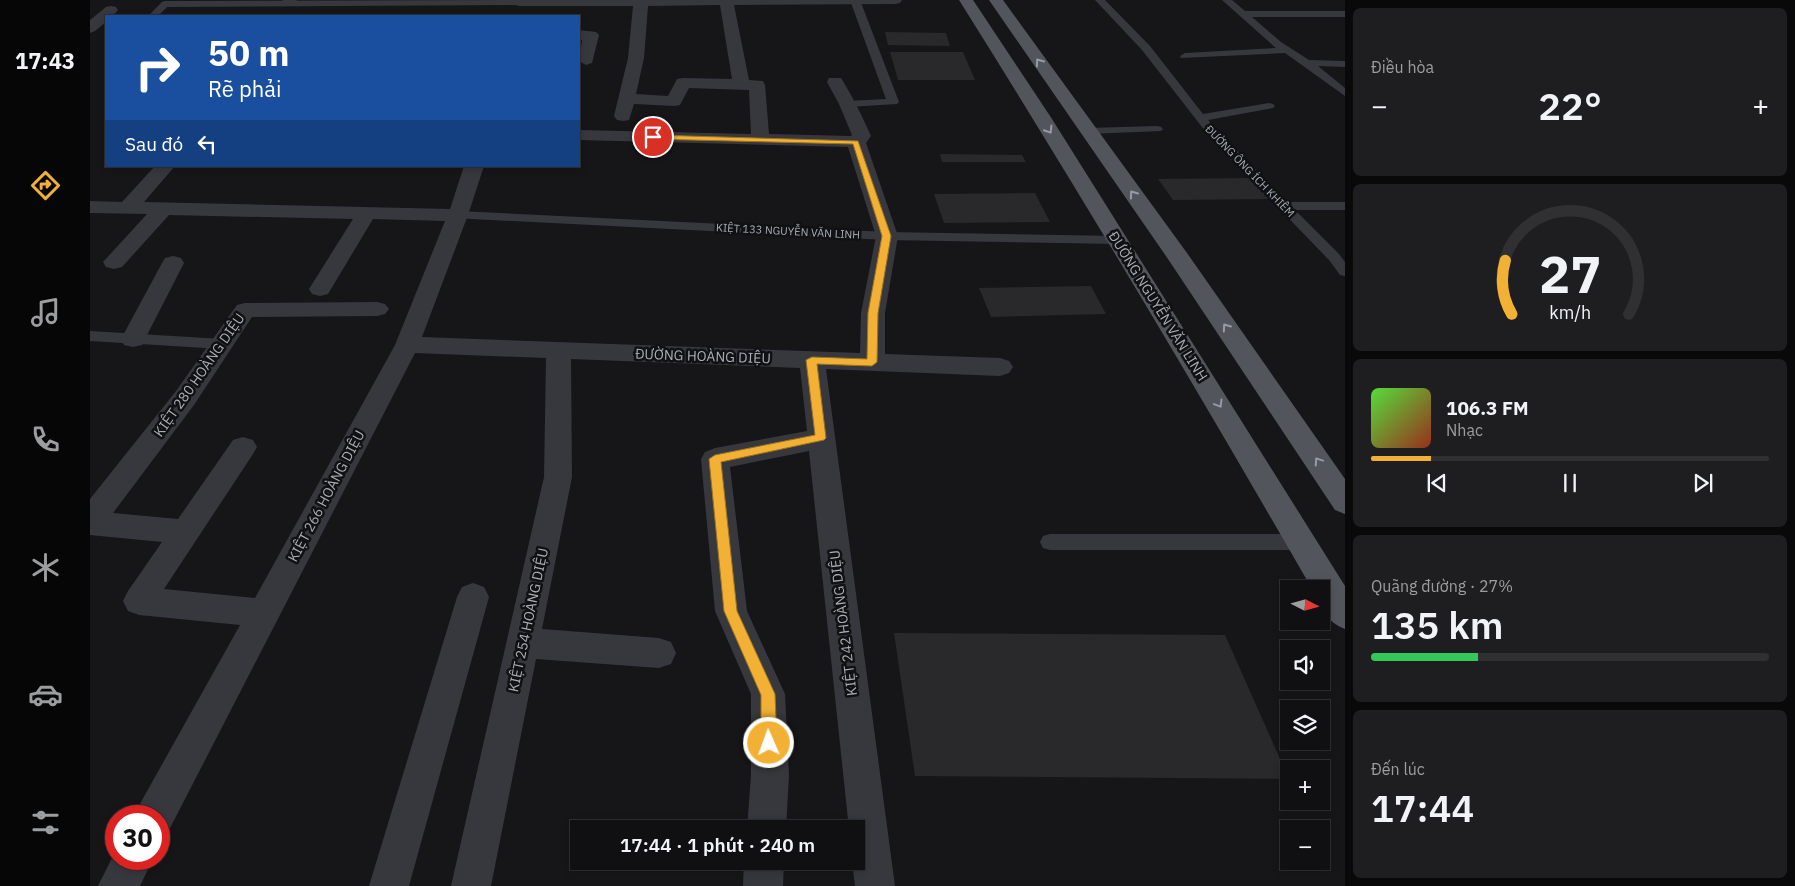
<!DOCTYPE html>
<html lang="vi">
<meta charset="utf-8">
<style>
:root{--surface:#101012;--page:#1e1e20;--text:#f1f3f6;--muted:#9c9d9f;--line:#303032;--accent:#f2b134}
body{margin:0;font-family:"IBM Plex Sans",sans-serif;background:var(--page);color:var(--text);height:100vh;display:flex;flex-direction:column;font-size:19px;white-space:nowrap}
*{box-sizing:border-box;margin:0}
p{font-size:16px;color:var(--muted)}
.icon{flex:none;width:28px;height:28px;fill:none;stroke:currentColor;stroke-width:2;stroke-linecap:round;stroke-linejoin:round}
.map{position:relative;flex:1;overflow:hidden}
.details{display:flex;flex-direction:column;gap:8px;padding:8px;background:#09090a;width:450px}
.details>*{flex:none}
.top-card{position:absolute;left:15px;top:15px;width:475px;height:152px;border-radius:0px;box-shadow:0 2px 8px #0003,0 0 0 1px var(--line);background:#1a4fa0;color:#fff;overflow:hidden}
.needle{width:32px;rotate:96deg}
.tools{position:absolute;left:1190px;top:580px;display:grid;gap:10px}
.tools a{display:grid;place-items:center;width:50px;height:50px;border-radius:0px;background:var(--surface);box-shadow:0 2px 8px #0003,0 0 0 1px var(--line);font-size:25px}
.speed{position:absolute;left:15px;top:805px;display:flex;gap:10px;font-size:25px;font-weight:700;text-align:center}
.speed>*{display:grid;place-content:center;width:65px;height:65px;border-radius:50%;background:var(--surface);box-shadow:0 2px 8px #0003,0 0 0 1px var(--line);line-height:1}
.speed .limit{border:8px solid #d22;background:#fff;color:#111}
.pin{position:absolute;display:grid;place-items:center;width:42px;height:42px;color:#fff;margin:-21px;border:2px solid #fff;border-radius:50%;box-shadow:0 1px 5px #0007}
.me{position:absolute;width:55px;margin:-28px;rotate:358deg;stroke-linejoin:round;filter:drop-shadow(0 0 4px #0008)}
.turn{display:flex;align-items:center;gap:18px;height:105px;padding:0 20px;font-size:22px}
.turn .icon{width:65px;height:65px;stroke-width:2.5}
.turn b{display:block;font-size:35px;line-height:42px}
.then{display:flex;align-items:center;height:48px;padding:0 20px;background:#0003;gap:10px;font-size:19px}
.big{font-size:38px;font-weight:600;line-height:1.1}
.details .tile{flex:1;display:flex;flex-direction:column;justify-content:center;gap:8px;min-width:0;padding:0 18px;border-radius:8px;background:var(--page)}
.details .dial{align-items:center;gap:0}
.dial svg{height:130px;overflow:visible;fill:none;stroke:var(--line);stroke-width:7;stroke-linecap:round;text-anchor:middle}
.dial text{fill:var(--text);stroke:none}
.song{display:flex;align-items:center;gap:15px}
.cover{width:60px;height:60px;border-radius:8px;background:linear-gradient(135deg,hsl(110 70% 55%),hsl(10 70% 35%))}
.played{height:5px;border-radius:2px;background:linear-gradient(90deg,var(--accent) 15%,var(--line) 15%)}
.keys{display:flex;justify-content:space-around;direction:ltr}
.heat{display:flex;justify-content:space-between;align-items:center;font-size:28px;direction:ltr}
.charge{height:8px;border-radius:4px;background:linear-gradient(90deg,#34c759 27%,var(--line) 0)}
.trip{position:absolute;left:480px;top:820px;width:295px;height:50px;border-radius:0px;background:var(--surface);box-shadow:0 2px 8px #0003,0 0 0 1px var(--line);font-weight:600;line-height:50px;text-align:center}
main{display:flex;flex:1;min-height:0}
.dock{display:flex;flex-direction:column;width:90px;justify-content:space-around;align-items:center;background:#060607;color:var(--muted)}
.dock .icon{width:35px;height:35px}
.dock .selected{color:var(--accent)}
.dock b{font-size:22px;color:var(--text)}
.map>svg:first-child{display:block}
</style>
<main>
<nav class="dock">
<b>17:43</b>
<svg class="icon selected" aria-label="directions" viewBox="0 0 24 24"><path d="M12 3l9 9-9 9-9-9zM9 14v-3h6M13 9l2 2-2 2"/></svg>
<svg class="icon" aria-label="music" viewBox="0 0 24 24"><path d="M9 18V5l10-2v13"/><circle cx="6" cy="18" r="3"/><circle cx="16" cy="16" r="3"/></svg>
<svg class="icon" aria-label="phone" viewBox="0 0 24 24"><path d="M5 4h4l2 5-3 2q2 4 5 5l2-3 5 2v4C11 20 4 13 5 4z"/></svg>
<svg class="icon" aria-label="climate" viewBox="0 0 24 24"><path d="M12 3v18M4 7l16 10M4 17L20 7"/></svg>
<svg class="icon" aria-label="car" viewBox="0 0 24 24"><path d="M5 17H2v-5l4-1 3-4h7l3 4 3 1v5h-3M9 17h6M6 11h13"/><circle cx="7" cy="17" r="2"/><circle cx="17" cy="17" r="2"/></svg>
<svg class="icon" aria-label="filters" viewBox="0 0 24 24"><path d="M4 7h16M4 17h16"/><circle cx="9" cy="7" r="2"/><circle cx="15" cy="17" r="2"/></svg>
</nav>
<div class="map">
<svg width="1255" height="886" viewBox="0 0 1255 886">
<rect width="100%" height="100%" fill="#161618"/>
<path fill="#29292c" d="M795 32 856 33 860 46 798 45Z
M800 52H873L885 80H808Z
M850 154 932 155 936 162H852Z
M1162 178 1180 199 1083 200 1068 179Z
M945 193 960 222 854 223 844 194Z
M1001 286 1016 314 901 317 889 288Z
M804 633 1135 635 1199 779 825 776Z"/>
<g fill="none" stroke-linecap="round" stroke-linejoin="round">
<path fill="#37383d" fill-rule="evenodd" d="M433 0 435 2 430 5 77 7 68 16H58L72 2 75 1Z
M760 0H770L809 102 807 104 758 107 752 104 758 101 796 99Z
M1005 0H1015L1060 46 1113 114 1179 103 1183 104 1185 106 1183 108 1118 120 1197 202H1255V210H1205L1249 254 1255 262V276L1250 275 1239 260 1119 136 1052 50Z
M1132 0H1142L1155 11H1255V17H1162L1191 42 1219 60 1255 61V67L1228 66 1255 88V96L1195 53 1091 58 1090 56 1095 53 1186 48Z
M1067 126 1071 127 1073 129 1071 131 998 134 992 131 998 128Z
M368 211 797 232 1027 236 1034 240 1027 244 797 240 363 218 361 215Z
M0 331 132 339 138 340 140 344 138 348 132 349 0 341Z
M960 534H1214L1221 536 1224 542 1221 548 1214 550H960L953 548 950 542 953 536Z"/>
<path fill="#37383d" fill-rule="evenodd" d="M193 0H207L203 6H193L191 3Z
M424 0H812L810 3 805 4 644 5 659 80 673 81 675 85 679 134 761 136 762 135 749 104 737 82 739 78H751C763 97 772 116 781 136L776 143 808 236 795 313V354L910 358 919 361 923 367 919 373 910 376 736 369 805 886H765L762 861H766V829H759L719 451 640 467 657 611 695 694 699 775 696 829H657L661 775V694L625 611 611 459 615 452 625 448 717 431 710 368 481 359 482 477 452 629 569 638 581 642 586 653 581 664 569 668 446 659 401 886H361L454 477 456 358 325 353 79 830 69 834V816H46L51 802 150 625 49 615 38 611 33 601 38 591 72 542 0 535V499L86 391 147 305 155 303 287 302 295 304 299 309 295 314 287 316 162 317 104 405 23 513 88 519 143 440 153 437 163 440 167 447 163 454 74 589 165 598 305 345 355 221 283 219 238 294 230 296 222 294 219 289 263 219 79 215 32 267 24 269 16 267 13 262 57 214 0 213V201L32 202 65 166H85L54 202 360 209 374 166H394L378 215 332 337 770 353 771 313 786 236 758 147 489 140V130L661 134 659 90 599 88 590 105 584 106 544 104 539 120 533 121 527 120 524 116 538 58 543 6H430L425 5 423 2ZM630 5 642 79 593 78 587 79 578 96 546 94 554 58 558 6Z
M21 6 26 7 28 10 23 16H16V22L5 31 0 33V20L16 7Z
M489 30 506 32 509 35 502 63 496 65 489 61 492 40H489Z
M83 256 91 258 94 263 55 339 52 345 43 347 34 345 31 339 72 263 75 258Z
M383 583 394 587 399 597 319 886H279L367 597 372 587Z
M26 850V859H63L50 886H8Z
M654 861H694L693 886H653Z"/>
<path fill="#53555c" fill-rule="evenodd" d="M869 0H883L962 119 1255 586V629C1236 622 1231 608 1231 589H1222C1108 391 991 194 869 0Z
M899 0H913L1097 253 1255 479V514L1245 510 1078 259Z"/>
</g>
<defs><path id="oneway-chevron" d="M-2-3.5L2.5 0L-2 3.5" fill="none" stroke-width="1.6" stroke-linecap="round" stroke-linejoin="round" transform="scale(1.25)"/></defs>
<g stroke="#979ba6">
<use href="#oneway-chevron" transform="translate(949 62) rotate(-125)"/>
<use href="#oneway-chevron" transform="translate(959 130) rotate(58)"/>
<use href="#oneway-chevron" transform="translate(1043 194) rotate(-126)"/>
<use href="#oneway-chevron" transform="translate(1136 327) rotate(-125)"/>
<use href="#oneway-chevron" transform="translate(1129 404) rotate(59)"/>
<use href="#oneway-chevron" transform="translate(1228 461) rotate(-124)"/>
</g>
<path fill="#f2b134" stroke="#9d7322" d="M563 135 768 141 801 236 788 313 787 362 782 366 727 364 736 438 734 440 631 462 647 611 685 694 687 743 684 748 679 751 674 748 671 743V695L634 611 619 459 625 455 725 435 716 360 722 357 777 359 778 313 792 236 763 144 560 139V136Z"/>
<g text-anchor="middle" stroke-width="5" stroke-linejoin="round" paint-order="stroke">
<g font-size="11" fill="#a8adb8" stroke="#111113">
<text transform="translate(1160 171) rotate(46)" y="4">ĐƯỜNG ÔNG ÍCH KHIÊM</text>
<text transform="translate(698 231) rotate(3)" y="4">KIỆT 133 NGUYỄN VĂN LINH</text>
</g>
<g font-size="14" fill="#a8adb8" stroke="#111113">
<text transform="translate(1068 306) rotate(58)" y="5">ĐƯỜNG NGUYỄN VĂN LINH</text>
<text transform="translate(613 356) rotate(2)" y="5">ĐƯỜNG HOÀNG DIỆU</text>
<text transform="translate(109 375) rotate(-55)" y="5">KIỆT 280 HOÀNG DIỆU</text>
<text transform="translate(236 496) rotate(-62)" y="5">KIỆT 266 HOÀNG DIỆU</text>
<text transform="translate(438 620) rotate(-78)" y="5">KIỆT 254 HOÀNG DIỆU</text>
<text transform="translate(753 623) rotate(-97)" y="5">KIỆT 242 HOÀNG DIỆU</text>
</g>
</g>
</svg>
<div class="tools">
<a><svg class="needle" viewBox="-14 -14 28 28"><path d="M0-13l5 13h-10z" fill="#e53935"/><path d="M0 13l5-13h-10z" fill="#9c9d9f"/></svg></a>
<a><svg class="icon" aria-label="sound" viewBox="0 0 24 24"><path d="M4 9h4l5-4v14l-5-4H4zM17 9q2 3 0 6"/></svg></a>
<a><svg class="icon" aria-label="layers" viewBox="0 0 24 24"><path d="M12 4l9 5-9 5-9-5zM3 14l9 5 9-5"/></svg></a>
<a>+</a>
<a>−</a>
</div>
<div class="speed"><div class="limit">30</div></div>
<div class="pin" style="left:563px;top:137px;background:#d93025"><svg class="icon" aria-label="arrive" viewBox="0 0 24 24"><path d="M6 21V4h12l-3 4 3 4H6"/></svg></div>
<svg class="me" style="left:679px;top:743px" viewBox="-20 -20 40 40"><circle r="17" fill="#f2b134" stroke="#fff" stroke-width="3"/><path d="M0-11L8 9 0 5-8 9z" fill="#fff"/></svg>
<div class="trip">17:44 · 1 phút · 240 m</div>
<div class="top-card">
<div class="turn"><svg class="icon" aria-label="right" viewBox="0 0 24 24"><path d="M7 20v-9h11M14 6l5 5-5 5"/></svg><div><b>50 m</b>Rẽ phải</div></div>
<div class="then">Sau đó<svg class="icon" aria-label="left" viewBox="0 0 24 24"><path d="M17 20v-9H6M10 6l-5 5 5 5"/></svg></div>
</div>
</div>
<section class="details">
<div class="tile"><p>Điều hòa</p>
<div class="heat"><a>−</a><b class="big">22°</b><a>+</a></div>
</div>
<div class="tile dial"><svg viewBox="0 0 100 80">
<path d="M14 69A42 42 0 1 1 86 69"/>
<path d="M14 69A42 42 0 0 1 10 36" stroke="#f2b134"/>
<text x="50" y="56" font-size="32" font-weight="700">27</text>
<text x="50" y="72" font-size="11">km/h</text>
</svg></div>
<div class="tile">
<div class="song"><i class="cover"></i><div><b>106.3 FM</b><p>Nhạc</p></div></div>
<div class="played"></div>
<div class="keys"><svg class="icon" aria-label="previous" viewBox="0 0 24 24"><path d="M18 5L8 12l10 7zM5 5v14"/></svg><svg class="icon" aria-label="pause" viewBox="0 0 24 24"><path d="M8 5v14M16 5v14"/></svg><svg class="icon" aria-label="next" viewBox="0 0 24 24"><path d="M6 5l10 7-10 7zM19 5v14"/></svg></div>
</div>
<div class="tile"><p>Quãng đường · 27%</p><b class="big">135 km</b><div class="charge"></div></div>
<div class="tile"><p>Đến lúc</p><b class="big">17:44</b></div>
</section>
</main>
